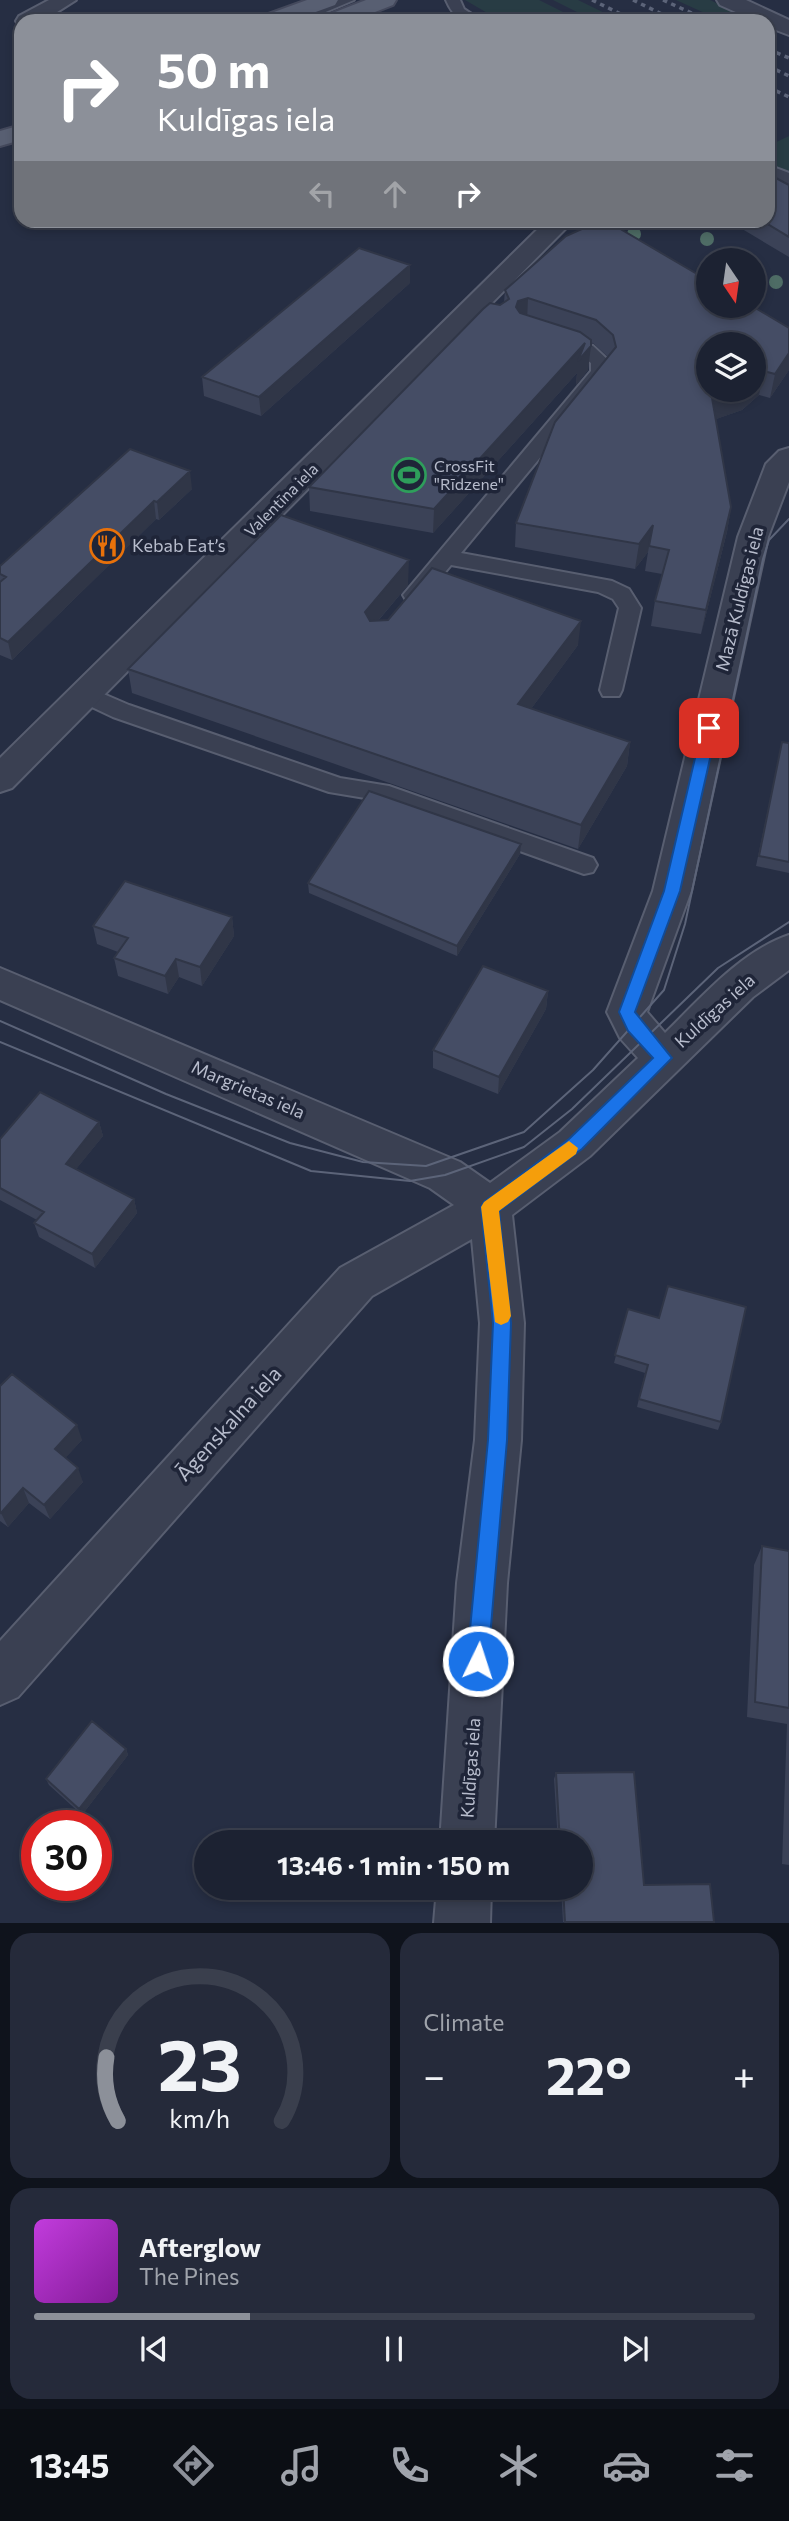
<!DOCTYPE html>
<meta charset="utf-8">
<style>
:root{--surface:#1c2232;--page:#252a3a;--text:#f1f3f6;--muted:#a0a4ac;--line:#3a3f4d;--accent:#8c9099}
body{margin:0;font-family:Commissioner,sans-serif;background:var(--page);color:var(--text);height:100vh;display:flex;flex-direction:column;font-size:26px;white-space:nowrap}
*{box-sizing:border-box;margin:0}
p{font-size:23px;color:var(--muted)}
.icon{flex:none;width:38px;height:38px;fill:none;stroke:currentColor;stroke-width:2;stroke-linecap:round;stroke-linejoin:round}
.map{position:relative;height:1923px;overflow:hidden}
.details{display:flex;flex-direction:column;gap:10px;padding:10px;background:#0f131c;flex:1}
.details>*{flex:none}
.hud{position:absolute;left:14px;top:14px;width:761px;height:214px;border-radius:21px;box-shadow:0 4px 10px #0003,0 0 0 2px var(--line);background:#8c9099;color:#fff;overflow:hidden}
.needle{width:46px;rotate:167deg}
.tools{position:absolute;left:696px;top:248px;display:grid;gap:14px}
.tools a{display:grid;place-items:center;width:70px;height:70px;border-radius:50%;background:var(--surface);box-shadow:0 4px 10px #0003,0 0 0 2px var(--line);font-size:35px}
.speed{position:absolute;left:21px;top:1810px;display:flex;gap:14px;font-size:35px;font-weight:700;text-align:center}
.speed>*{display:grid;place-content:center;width:91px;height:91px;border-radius:50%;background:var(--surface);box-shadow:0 4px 10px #0003,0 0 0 2px var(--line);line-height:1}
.speed .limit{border:10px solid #d22;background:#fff;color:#111}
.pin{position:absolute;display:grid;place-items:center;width:60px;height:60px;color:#fff;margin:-30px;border-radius:14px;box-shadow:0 4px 10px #0006}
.me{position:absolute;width:77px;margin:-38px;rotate:4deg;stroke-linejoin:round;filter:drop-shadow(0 0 5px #0008)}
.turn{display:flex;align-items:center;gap:24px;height:147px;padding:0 28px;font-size:32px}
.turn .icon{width:91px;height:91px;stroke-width:2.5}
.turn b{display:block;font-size:49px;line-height:60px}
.lanes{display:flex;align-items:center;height:66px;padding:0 28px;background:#0003;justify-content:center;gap:35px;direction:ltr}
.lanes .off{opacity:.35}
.big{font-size:52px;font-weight:700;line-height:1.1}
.details .tile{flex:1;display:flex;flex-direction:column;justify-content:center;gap:10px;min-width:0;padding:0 24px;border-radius:21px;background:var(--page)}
.details .dial{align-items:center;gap:0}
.dial svg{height:182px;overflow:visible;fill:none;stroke:var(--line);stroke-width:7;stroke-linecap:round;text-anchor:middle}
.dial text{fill:var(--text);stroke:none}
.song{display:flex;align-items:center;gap:21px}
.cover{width:84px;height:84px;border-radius:10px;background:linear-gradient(135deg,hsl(290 70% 55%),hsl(290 70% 35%))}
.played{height:7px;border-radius:4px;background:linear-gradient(90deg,var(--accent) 30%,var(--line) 30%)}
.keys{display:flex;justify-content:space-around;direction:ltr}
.heat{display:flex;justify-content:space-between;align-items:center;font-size:38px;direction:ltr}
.details .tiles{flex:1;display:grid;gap:10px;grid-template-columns:1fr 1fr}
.tile:last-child{grid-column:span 2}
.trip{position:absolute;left:194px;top:1830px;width:399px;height:70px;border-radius:35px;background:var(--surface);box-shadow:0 4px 10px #0003,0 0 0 2px var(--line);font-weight:700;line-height:70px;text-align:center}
.tab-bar{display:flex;height:112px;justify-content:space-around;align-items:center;background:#0b0e14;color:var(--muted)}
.tab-bar .icon{width:49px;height:49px}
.tab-bar .on{color:var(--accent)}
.tab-bar b{font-size:32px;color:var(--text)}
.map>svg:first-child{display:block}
</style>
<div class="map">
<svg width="789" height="1923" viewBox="0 0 789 1923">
<rect width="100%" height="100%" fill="#262e43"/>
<path fill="#283c44" d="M465 0H539L581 21H501Z
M553 0H578L621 21H595Z
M676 0H710L754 21H722Z
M789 136V176L768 164V142L772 144Z"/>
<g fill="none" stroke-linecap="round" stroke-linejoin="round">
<g stroke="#585e70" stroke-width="4">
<path id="lane" d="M333 0H354L309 19H299L297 16Z
M446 0H460L464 9 482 21C462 21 454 19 446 0Z
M557 335 593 346 609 361 611 372 461 553 612 581 629 589 641 608 622 690 619 696H603L600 690 619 608 613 599 598 592 451 565 422 600H406L403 595 591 371V363L579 354 550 345 548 341 550 337Z
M85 686 129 705 340 778 389 786 593 858 597 865 593 872 584 874 377 800 329 792 113 717 77 700 73 694 77 688Z"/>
</g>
<g stroke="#585e70" stroke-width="4">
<path id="street" d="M49 0H76L43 21H21L19 26 16 21 19 16Z
M717 0H746L789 20V35L768 27V21H756L720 5Z
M768 165 789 173V190L768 182Z
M547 220H574L12 788 0 792V758Z
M789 448V482L768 537 691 891 647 1012 665 1033C701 998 741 951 789 935V970L753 997 590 1156 512 1215 524 1323 521 1440 507 1583 494 1843H440L457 1583 475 1440 480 1323 472 1239 372 1296 18 1697 0 1705V1641L340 1268 454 1205 430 1188 0 1000V968L460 1162 490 1183 560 1132 638 1058 620 1038 607 1012 653 891 738 537 766 464 779 451Z
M437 1888H491L490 1923H434Z"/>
</g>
<g stroke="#44495c" stroke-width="4">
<path id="primary" d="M307 0H338L335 5 291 21H260L263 16Z
M366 0H396L393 5 352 21H322L325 16Z
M21 125V140L0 146V131Z"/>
</g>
<use href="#lane" fill="#3a4052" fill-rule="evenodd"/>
<use href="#street" fill="#3a4052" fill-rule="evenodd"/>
<use href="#primary" fill="#585f72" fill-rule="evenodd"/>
<path stroke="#5c6479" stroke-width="2" d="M0 1021 166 1094 290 1143 363 1162 426 1166 524 1132 593 1070 664 990 685 924 763 559 769 540 789 519
M0 1042 311 1171 410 1181 445 1175 524 1147 572 1109 718 968 789 922"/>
<path stroke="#5c6479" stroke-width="3.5" stroke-dasharray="4.5 4.5" stroke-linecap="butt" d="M592 0 635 21
M633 0 676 21
M663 0 709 21
M768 49 789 58
M768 66 789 76
M768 87 789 97"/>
</g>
<g fill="#4e6c65">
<circle cx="634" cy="234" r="7"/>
<circle cx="707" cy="239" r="7"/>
<circle cx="776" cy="282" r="7"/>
</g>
<path fill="#3b4257" d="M789 185V257L727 220H768Z
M410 283 261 416 204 396 202 377Z
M505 290 789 328V370L770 398 759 395 742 410 716 419 731 507 727 532 701 634 651 626 655 601 662 574 645 571 648 552 635 569 515 547 516 523 608 357 594 344 591 342 588 370 576 385 577 373 433 533 310 511 309 487 500 305 504 302Z
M130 449 192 489 159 520 156 519 12 660 0 655V566Z
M408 585 378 621 578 645 531 709 630 742 627 766 578 849 132 693 128 669Z
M782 742 789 743V873L756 866Z
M521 844 520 854 457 956 309 893 308 883Z
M232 917 234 936 202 986 179 977 168 994 118 976 114 958 118 952 97 944 93 926Z
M548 991 546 1009 498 1094 433 1068V1050Z
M99 1122 103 1136 76 1169 134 1199 137 1213 95 1268 39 1237 34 1223 37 1220 0 1200V1139Z
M628 1309 721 1422 718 1430 637 1407 645 1373 614 1363Z
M0 1386 82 1440 65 1458 83 1482 50 1519 29 1503 8 1527 0 1521Z
M762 1546 789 1551V1865L782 1864 787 1724 747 1717 754 1565Z
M126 1749 128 1755 82 1815 49 1785 46 1779Z
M556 1773 644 1885 714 1922H563L561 1888H581V1843H558L554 1779Z"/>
<path fill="#303647" d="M410 265V283L261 416 259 397Z
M528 298 527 322 516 307 518 301Z
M585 343 591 346 588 370 576 385 577 373 433 533 434 509Z
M789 353V370L770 398 775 374Z
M764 371 759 395 742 410 708 422 712 398 733 390H754V379Z
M190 471 192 489 159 520 157 502Z
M154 501 156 519 12 660 8 642Z
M731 507 727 532 701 634 706 610Z
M653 525 648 552 635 569 639 544Z
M409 560 408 585 365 636V612Z
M581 621 578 645 517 728 518 704Z
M630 742 627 766 578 849 581 825Z
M521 844 520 854 457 956V946Z
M232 917 234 936 202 986 200 967Z
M176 959 179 977 168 994 165 976Z
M548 991 546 1009 498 1094 499 1077Z
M99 1122 103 1136 69 1178 66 1164Z
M134 1199 137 1213 95 1268 92 1254Z
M77 1425 82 1440 60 1464 55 1449Z
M78 1468 83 1482 50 1519 44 1505Z
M23 1488 29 1503 8 1527 1 1513Z
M126 1749 128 1755 82 1815 79 1809Z"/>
<path fill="#454d65" stroke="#303647" stroke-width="2" d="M774 177 789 185V237L761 220H768V179Z
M602 220H605L709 281V306H752L789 328V353L775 374 764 371 754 379V345H709V390H733L712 398 731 507 706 610 655 601 669 550 649 546 653 525 639 544 516 523 555 422 616 347 613 335 596 320 528 298 518 301 516 307 520 313 580 332 591 340V346L578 361 585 343 434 509 309 487 483 309 490 303 500 305 509 299 505 290 566 236Z
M359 248 410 265 259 397 202 377Z
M130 449 190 471 157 502 154 501 8 642 0 638V582L6 577 0 574V566Z
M281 515 409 560 365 612 370 621 388 620 432 568 581 621 518 704 630 742 581 825 128 669Z
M782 742 789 743V862L759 856Z
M369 791 521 844 457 946 308 883Z
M125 881 232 917 200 967 176 959 165 976 114 958 128 938 93 926Z
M483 966 548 991 499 1077 433 1050Z
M40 1092 99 1122 66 1164 134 1199 92 1254 34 1223 44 1212 0 1188V1139Z
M668 1286 746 1307 721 1422 639 1399 648 1365 615 1355 628 1309 659 1318Z
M12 1374 77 1425 55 1449 78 1468 44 1505 23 1488 1 1513 0 1512V1386Z
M762 1546 789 1551V1708L755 1702Z
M92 1721 126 1749 79 1809 46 1779Z
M634 1772 644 1885 710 1884 714 1922H565L563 1888H581V1843H560L556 1773Z"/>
<path fill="#1a73e8" stroke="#114b97" stroke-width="2" d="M709 723 717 728 680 891 635 1012 672 1058 582 1149 499 1211 511 1323 507 1440 488 1661 485 1669 478 1672 470 1669 467 1661 488 1440 493 1323 481 1207 484 1202 569 1139 653 1058 628 1031 619 1012 664 891 702 728Z"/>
<path fill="#f59e0b" d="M569 1141 578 1148 576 1154 499 1211 511 1316 508 1322 501 1325 495 1322 481 1207 484 1202Z"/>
<defs>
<g id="stadium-ring" transform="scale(1.75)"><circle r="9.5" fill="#1f2538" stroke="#2e9e5b" stroke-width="1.5"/><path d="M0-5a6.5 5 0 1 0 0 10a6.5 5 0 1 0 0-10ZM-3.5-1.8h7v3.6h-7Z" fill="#2e9e5b"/></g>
<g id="restaurant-ring" transform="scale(1.75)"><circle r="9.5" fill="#1f2538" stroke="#e8710a" stroke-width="1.5"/><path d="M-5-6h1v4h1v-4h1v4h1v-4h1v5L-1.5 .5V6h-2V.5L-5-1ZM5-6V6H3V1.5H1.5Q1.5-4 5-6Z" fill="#e8710a"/></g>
</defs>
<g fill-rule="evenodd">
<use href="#stadium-ring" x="409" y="475"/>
<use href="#restaurant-ring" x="107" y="546"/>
</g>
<g text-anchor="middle" stroke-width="7" stroke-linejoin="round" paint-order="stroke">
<g font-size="16" fill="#b7bccc" stroke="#1f2538" text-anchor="start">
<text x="434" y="472">CrossFit<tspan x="434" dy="18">"Rīdzene"</tspan></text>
</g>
<g font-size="16" fill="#b7bccc" stroke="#1f2538">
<text transform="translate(281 500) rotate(-45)" y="6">Valentīna iela</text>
</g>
<g font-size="18" fill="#b7bccc" stroke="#1f2538" text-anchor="start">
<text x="132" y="552">Kebab Eat’s</text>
</g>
<g font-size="18" fill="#b7bccc" stroke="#1f2538">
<text transform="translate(740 599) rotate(-76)" y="6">Mazā Kuldīgas iela</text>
<text transform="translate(715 1011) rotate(-42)" y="6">Kuldīgas iela</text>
<text transform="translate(248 1090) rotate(23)" y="6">Margrietas iela</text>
<text transform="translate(471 1768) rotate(-86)" y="6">Kuldīgas iela</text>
</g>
<g font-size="21" fill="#b7bccc" stroke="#1f2538">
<text transform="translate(229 1424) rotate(-48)" y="7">Āgenskalna iela</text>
</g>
</g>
</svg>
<div class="tools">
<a><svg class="needle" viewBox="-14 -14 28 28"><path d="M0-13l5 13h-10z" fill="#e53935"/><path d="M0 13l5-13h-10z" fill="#a0a4ac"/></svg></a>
<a><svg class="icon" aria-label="layers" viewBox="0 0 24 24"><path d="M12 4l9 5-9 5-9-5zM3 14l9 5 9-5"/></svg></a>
</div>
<div class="speed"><div class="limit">30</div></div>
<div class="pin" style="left:709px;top:728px;background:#d93025"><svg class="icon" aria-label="arrive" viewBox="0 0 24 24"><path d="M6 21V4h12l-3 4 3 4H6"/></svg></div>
<svg class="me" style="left:478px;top:1661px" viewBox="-20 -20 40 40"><circle r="17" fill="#1a73e8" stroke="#fff" stroke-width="3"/><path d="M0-11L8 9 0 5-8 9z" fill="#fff"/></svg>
<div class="trip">13:46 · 1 min · 150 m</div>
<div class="hud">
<div class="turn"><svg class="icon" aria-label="right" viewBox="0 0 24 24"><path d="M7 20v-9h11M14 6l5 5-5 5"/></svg><div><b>50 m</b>Kuldīgas iela</div></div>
<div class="lanes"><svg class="icon off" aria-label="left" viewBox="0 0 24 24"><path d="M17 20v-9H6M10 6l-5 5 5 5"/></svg><svg class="icon off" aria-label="ahead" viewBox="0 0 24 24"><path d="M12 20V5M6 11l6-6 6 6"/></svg><svg class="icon" aria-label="right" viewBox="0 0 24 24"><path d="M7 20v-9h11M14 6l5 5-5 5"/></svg></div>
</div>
</div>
<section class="details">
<div class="tiles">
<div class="tile dial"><svg viewBox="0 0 100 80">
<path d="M14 69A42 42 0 1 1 86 69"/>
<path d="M14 69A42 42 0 0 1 9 41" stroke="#8c9099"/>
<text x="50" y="56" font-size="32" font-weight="700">23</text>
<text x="50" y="72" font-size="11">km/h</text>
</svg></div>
<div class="tile"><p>Climate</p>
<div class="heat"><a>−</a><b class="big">22°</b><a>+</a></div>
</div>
<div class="tile">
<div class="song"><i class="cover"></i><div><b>Afterglow</b><p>The Pines</p></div></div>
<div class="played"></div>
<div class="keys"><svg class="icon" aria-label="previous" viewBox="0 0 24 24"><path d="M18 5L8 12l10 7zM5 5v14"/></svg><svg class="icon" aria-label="pause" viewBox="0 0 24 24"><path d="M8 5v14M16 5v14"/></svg><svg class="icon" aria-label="next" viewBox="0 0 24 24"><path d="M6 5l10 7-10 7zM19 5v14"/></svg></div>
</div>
</div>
</section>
<nav class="tab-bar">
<b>13:45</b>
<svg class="icon on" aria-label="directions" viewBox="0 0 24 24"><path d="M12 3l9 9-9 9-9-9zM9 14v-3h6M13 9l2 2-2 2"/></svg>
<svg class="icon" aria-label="music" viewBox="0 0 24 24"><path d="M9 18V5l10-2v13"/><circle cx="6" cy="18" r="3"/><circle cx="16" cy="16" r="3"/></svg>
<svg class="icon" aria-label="phone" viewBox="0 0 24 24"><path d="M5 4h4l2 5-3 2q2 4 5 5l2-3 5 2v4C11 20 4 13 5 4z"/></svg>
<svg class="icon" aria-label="climate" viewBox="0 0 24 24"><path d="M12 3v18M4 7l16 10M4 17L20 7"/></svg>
<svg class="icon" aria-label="car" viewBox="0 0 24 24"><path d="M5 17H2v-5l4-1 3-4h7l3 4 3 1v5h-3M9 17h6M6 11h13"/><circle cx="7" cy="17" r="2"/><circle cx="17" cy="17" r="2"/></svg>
<svg class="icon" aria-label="filters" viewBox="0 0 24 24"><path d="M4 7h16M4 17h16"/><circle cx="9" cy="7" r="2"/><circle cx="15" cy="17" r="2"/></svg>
</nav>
